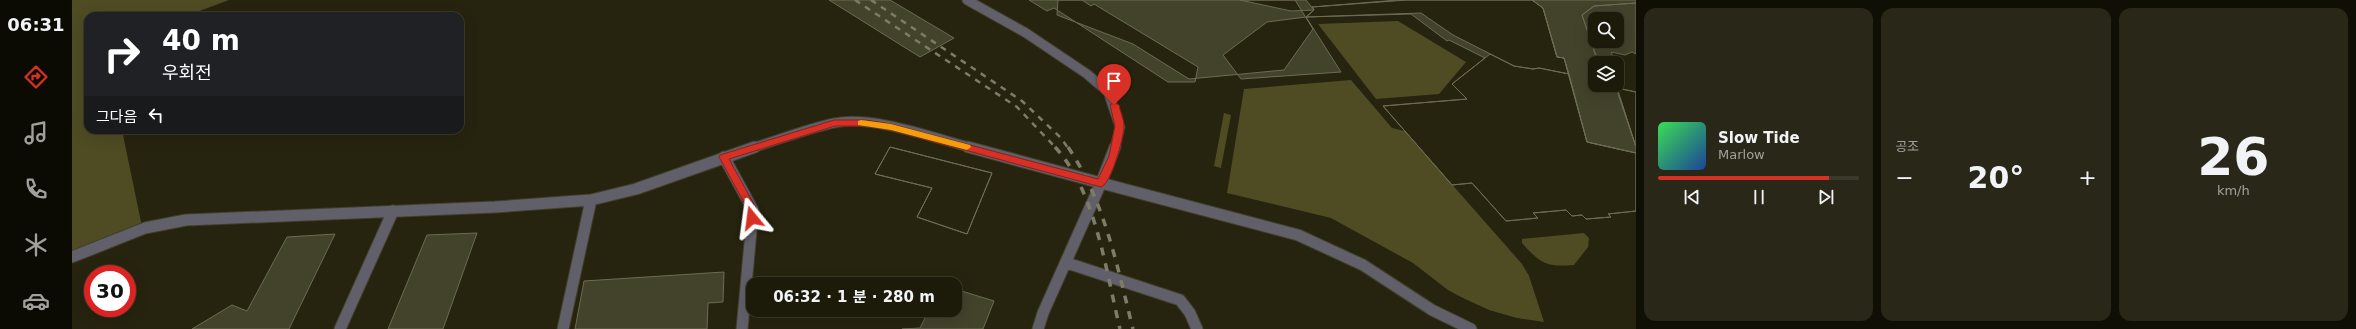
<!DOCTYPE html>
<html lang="ko">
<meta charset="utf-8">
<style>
:root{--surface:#1c1b0a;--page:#292818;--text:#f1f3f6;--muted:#a0a19c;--line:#3a392b;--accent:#d93025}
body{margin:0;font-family:"DejaVu Sans","Noto Sans KR",sans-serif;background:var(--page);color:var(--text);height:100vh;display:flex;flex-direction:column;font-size:15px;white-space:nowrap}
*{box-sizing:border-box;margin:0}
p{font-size:13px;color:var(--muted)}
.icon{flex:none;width:22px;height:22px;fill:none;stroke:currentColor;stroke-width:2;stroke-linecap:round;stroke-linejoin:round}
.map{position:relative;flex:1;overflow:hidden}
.panel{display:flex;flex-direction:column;gap:8px;padding:8px;background:#0f0f06;width:720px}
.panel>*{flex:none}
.hud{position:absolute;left:12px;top:12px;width:380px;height:122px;border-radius:12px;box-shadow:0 4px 16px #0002,0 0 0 1px var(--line);background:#202124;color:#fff;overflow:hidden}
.fabs{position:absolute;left:1516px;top:12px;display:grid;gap:8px}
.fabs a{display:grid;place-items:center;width:36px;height:36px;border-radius:8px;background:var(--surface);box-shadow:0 4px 16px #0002,0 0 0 1px var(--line);font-size:20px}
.speed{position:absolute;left:12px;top:265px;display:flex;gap:8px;font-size:20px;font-weight:700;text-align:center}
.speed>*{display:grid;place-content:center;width:52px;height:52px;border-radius:50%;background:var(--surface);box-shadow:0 4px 16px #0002,0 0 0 1px var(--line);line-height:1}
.speed .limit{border:6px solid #d22;background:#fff;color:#111}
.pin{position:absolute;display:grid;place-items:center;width:34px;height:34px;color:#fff;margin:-41px -17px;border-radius:50% 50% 50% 0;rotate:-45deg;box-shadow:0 0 4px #0007}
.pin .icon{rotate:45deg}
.me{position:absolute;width:44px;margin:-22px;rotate:344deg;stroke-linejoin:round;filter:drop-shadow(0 0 3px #0008)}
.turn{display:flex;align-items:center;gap:14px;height:84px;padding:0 12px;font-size:18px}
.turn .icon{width:52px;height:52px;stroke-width:2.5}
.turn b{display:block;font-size:28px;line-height:34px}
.then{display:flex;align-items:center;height:38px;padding:0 12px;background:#0003;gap:8px;font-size:15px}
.big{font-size:30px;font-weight:700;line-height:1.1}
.panel .card{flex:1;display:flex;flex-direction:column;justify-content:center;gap:6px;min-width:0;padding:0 14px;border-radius:12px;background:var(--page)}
.panel .dial{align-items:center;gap:0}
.dial b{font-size:52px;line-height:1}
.song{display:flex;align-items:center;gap:12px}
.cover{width:48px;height:48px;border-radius:6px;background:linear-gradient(135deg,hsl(130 70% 55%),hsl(220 70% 35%))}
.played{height:4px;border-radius:2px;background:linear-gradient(90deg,var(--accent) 85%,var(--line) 85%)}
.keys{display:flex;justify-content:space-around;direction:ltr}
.heat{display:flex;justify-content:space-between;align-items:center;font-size:22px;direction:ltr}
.panel .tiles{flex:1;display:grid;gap:8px;grid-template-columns:repeat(3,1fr)}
.trip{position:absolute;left:674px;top:277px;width:216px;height:40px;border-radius:12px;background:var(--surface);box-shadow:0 4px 16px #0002,0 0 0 1px var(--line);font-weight:700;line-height:40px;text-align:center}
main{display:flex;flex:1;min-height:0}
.tab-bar{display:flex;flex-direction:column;width:72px;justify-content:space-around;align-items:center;background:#0b0b04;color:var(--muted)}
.tab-bar .icon{width:28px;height:28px}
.tab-bar .on{color:var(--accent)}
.tab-bar b{font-size:18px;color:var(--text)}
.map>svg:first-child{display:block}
</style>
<main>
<nav class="tab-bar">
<b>06:31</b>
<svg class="icon on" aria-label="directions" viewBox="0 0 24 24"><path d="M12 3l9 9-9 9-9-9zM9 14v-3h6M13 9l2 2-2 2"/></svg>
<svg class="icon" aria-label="music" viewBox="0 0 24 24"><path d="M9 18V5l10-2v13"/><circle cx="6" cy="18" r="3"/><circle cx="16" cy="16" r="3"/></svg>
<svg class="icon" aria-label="phone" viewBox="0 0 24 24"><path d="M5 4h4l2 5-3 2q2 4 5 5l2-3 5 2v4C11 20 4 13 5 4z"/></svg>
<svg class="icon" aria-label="climate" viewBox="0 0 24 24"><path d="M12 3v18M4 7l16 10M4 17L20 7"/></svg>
<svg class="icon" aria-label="car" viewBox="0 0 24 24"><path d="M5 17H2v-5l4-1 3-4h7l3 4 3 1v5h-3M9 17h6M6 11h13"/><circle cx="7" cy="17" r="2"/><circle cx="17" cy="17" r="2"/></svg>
</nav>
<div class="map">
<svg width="1564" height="329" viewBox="0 0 1564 329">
<rect width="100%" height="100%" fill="#26240e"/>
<path fill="#4f4c24" d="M0 0H157L114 16H16V130H50L70 227 0 256Z
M1326 21 1394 62 1367 94 1304 99 1246 24Z
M1279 80 1320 128 1333 131 1450 264 1457 276 1472 322 1445 318 1417 310 1389 297 1376 290 1341 263 1259 218 1155 193 1172 89Z
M1152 113 1159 115 1149 168 1142 166Z
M1512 233 1517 238 1516 247 1502 265C1474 267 1469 264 1450 243V239Z"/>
<path fill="#43422b" stroke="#6d6b53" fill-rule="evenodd" d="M757 0H818L882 38 848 57Z
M957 0H1010L1019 6 1022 4 1126 67 1123 82H1096L982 8 975 11Z
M986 0H1223L1241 29 1212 70 1117 79 1061 44 985 15Z
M1168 0H1234L1242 10 1219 11Z
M1326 0H1460L1471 8 1485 57 1492 58 1515 142 1564 153V211L1536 214 1539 217 1514 219 1510 215 1500 216 1494 210 1461 213 1466 218 1434 221 1400 183 1380 185 1311 106 1395 99 1380 84 1413 58 1377 40 1375 41 1339 14 1234 17 1242 10 1240 7Z
M1335 0H1460L1471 8 1485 57 1492 58 1497 74 1467 68 1461 69 1442 66 1381 35 1349 13 1234 17 1242 10 1240 7Z
M1460 0H1564V3L1522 6 1510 15 1526 63H1523V85H1543L1564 147V153L1515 142 1492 58 1485 57 1471 8Z
M1564 3V54L1560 52 1553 55 1539 52 1543 61 1524 55 1510 15 1522 6ZM1523 19H1545V41H1523Z
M1234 17 1269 72 1169 79 1151 55 1195 22Z
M1418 54 1442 66 1461 69 1467 68 1497 74 1515 142 1564 153V211L1536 214 1539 217 1514 219 1510 215 1500 216 1494 210 1461 213 1466 218 1434 221 1400 183 1380 185 1311 106 1395 99 1380 84Z
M1545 88 1564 92V147Z
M1545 88 1564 92V147Z
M818 147 920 173 895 234 845 217 860 188 803 174Z
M818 147 920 173 895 234 845 217 860 188 803 174Z
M405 233 371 329H316L355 235Z
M263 234 217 329H120L160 305 175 311 215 237Z
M652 272 651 302 636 303 635 329H503L512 281Z
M883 289 922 301 911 329H830L848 328 857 310H883Z"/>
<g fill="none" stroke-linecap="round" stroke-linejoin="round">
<g stroke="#413f2a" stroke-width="11">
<path id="minor-far1" d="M895 0 954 33 1015 74 1036 92 1048 127 1043 148
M680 148C707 140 734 129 762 123 800 115 862 138 900 148"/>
</g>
<g stroke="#413f2a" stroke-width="13">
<path id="minor" d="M896 147 1029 183 971 313 966 329
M1043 147 1029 183 1226 235 1291 265 1360 310 1399 329
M652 157 681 210 670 329
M0 257 73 228 114 220 423 207 519 200 564 189 683 147
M995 263 1108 300 1118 313 1125 329
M268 329 321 211
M491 329 519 200"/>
</g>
<use href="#minor-far1" stroke="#615f69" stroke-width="9"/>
<use href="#minor" stroke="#615f69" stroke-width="11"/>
<path stroke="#7d7c69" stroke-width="2.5" stroke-dasharray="6 6" stroke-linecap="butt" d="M783 0 945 107 984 148
M799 0 950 101 989 138 996 148"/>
<path stroke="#7d7c69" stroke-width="3.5" stroke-dasharray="8 8" stroke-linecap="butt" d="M983 147C1024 191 1034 272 1048 329
M996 147C1033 202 1045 266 1061 329"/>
</g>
<path fill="#d93025" stroke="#8d1f18" d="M1042 102 1047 105C1048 111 1052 119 1052 126 1052 137 1039 184 1029 187L819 130 794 126H763L657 159 685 210V218L680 222 676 218V210L647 157 648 155 762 120H794L819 124 1026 179 1037 156 1043 126 1038 105Z"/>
<path fill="#f59e0b" d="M789 120 819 124 898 145 899 147 895 150 819 130 786 125V121Z"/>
</svg>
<div class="fabs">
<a><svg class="icon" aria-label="search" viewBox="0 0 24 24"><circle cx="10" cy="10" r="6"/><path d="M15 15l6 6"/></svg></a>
<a><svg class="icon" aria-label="layers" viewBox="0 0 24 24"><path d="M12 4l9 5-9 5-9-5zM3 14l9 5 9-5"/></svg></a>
</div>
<div class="speed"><div class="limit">30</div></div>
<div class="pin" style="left:1042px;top:105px;background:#d93025"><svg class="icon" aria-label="arrive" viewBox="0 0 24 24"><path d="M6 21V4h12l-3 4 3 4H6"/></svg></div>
<svg class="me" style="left:680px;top:218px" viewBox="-20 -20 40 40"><path d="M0-17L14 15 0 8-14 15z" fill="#d93025" stroke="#fff" stroke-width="4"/></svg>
<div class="trip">06:32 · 1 분 · 280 m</div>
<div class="hud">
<div class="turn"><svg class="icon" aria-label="right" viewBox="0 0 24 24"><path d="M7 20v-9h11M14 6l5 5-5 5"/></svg><div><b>40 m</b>우회전</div></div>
<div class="then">그다음<svg class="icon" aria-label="left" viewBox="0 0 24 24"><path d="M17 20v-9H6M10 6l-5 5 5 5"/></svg></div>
</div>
</div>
<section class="panel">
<div class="tiles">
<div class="card">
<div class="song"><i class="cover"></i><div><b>Slow Tide</b><p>Marlow</p></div></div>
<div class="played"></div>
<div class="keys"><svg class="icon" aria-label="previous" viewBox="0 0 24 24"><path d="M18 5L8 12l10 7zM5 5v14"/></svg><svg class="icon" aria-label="pause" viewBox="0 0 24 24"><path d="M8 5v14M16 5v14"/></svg><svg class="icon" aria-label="next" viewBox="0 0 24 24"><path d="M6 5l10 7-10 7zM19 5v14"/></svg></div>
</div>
<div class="card"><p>공조</p>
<div class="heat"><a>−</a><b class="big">20°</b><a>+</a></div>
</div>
<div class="card dial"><b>26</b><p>km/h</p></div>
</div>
</section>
</main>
